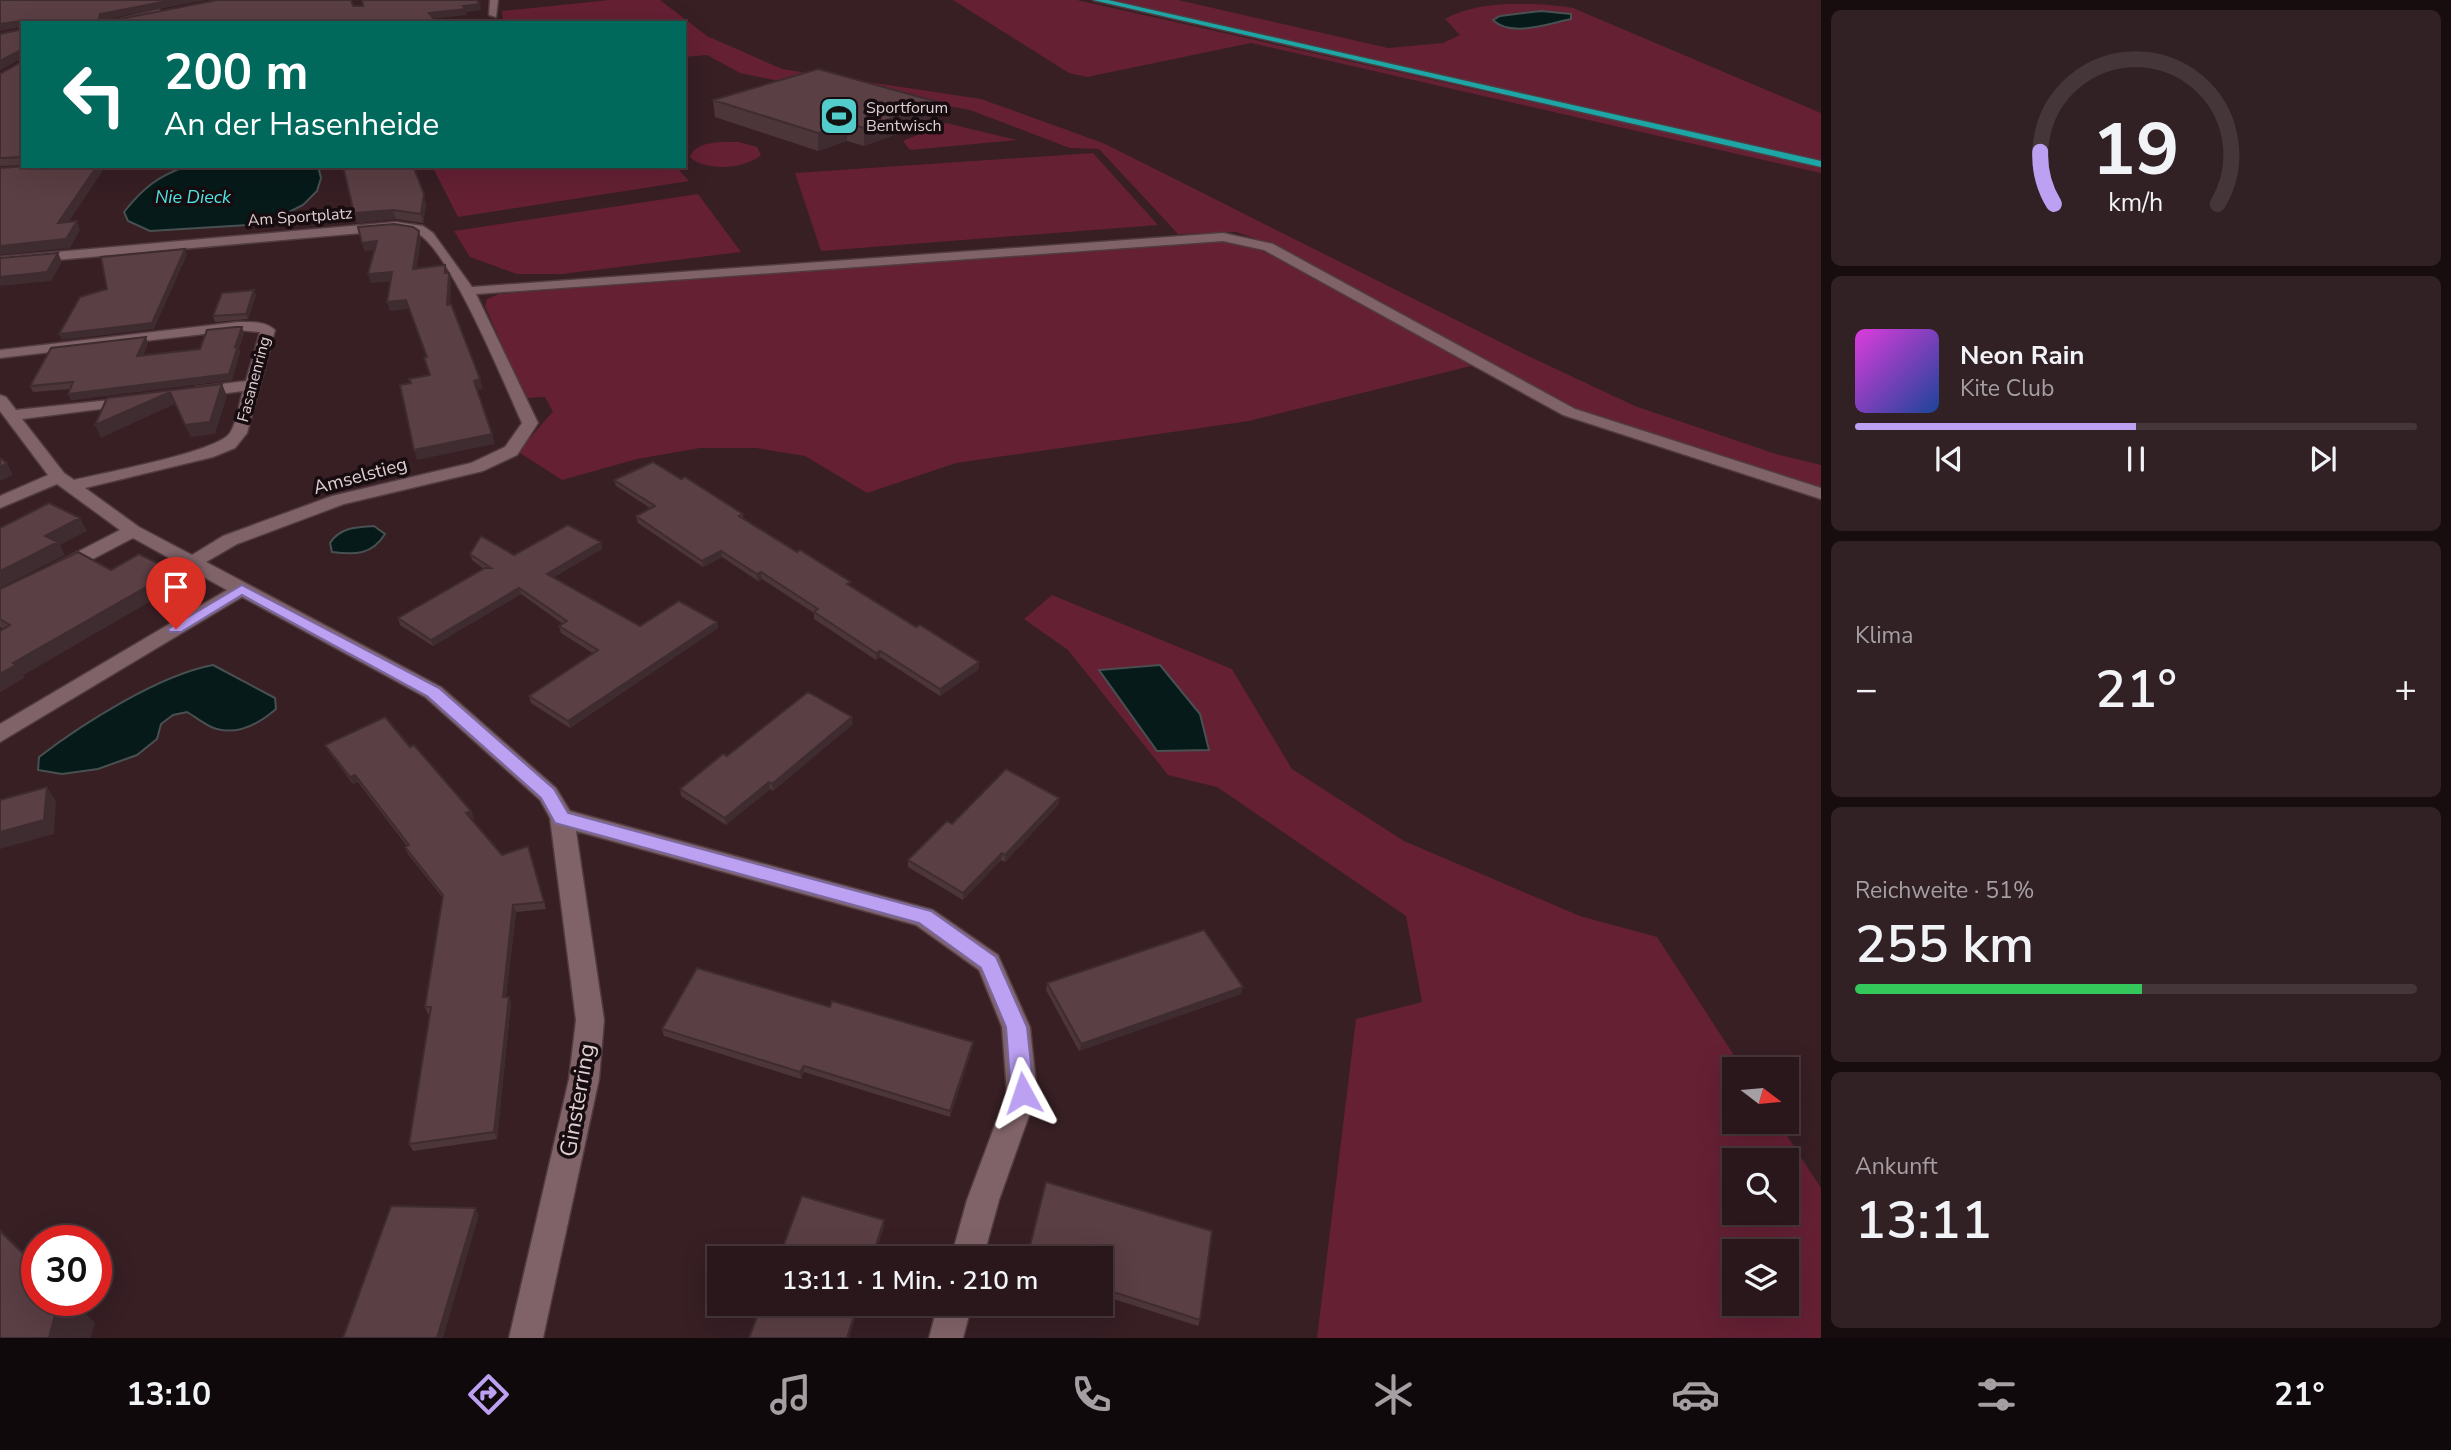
<!DOCTYPE html>
<html lang="de">
<meta charset="utf-8">
<style>
:root{--surface:#29171b;--page:#312024;--text:#f1f3f6;--muted:#a59fa3;--line:#45363a;--accent:#bca0f2}
body{margin:0;font-family:"Nunito Sans",sans-serif;background:var(--page);color:var(--text);height:100vh;display:flex;flex-direction:column;font-size:26px;white-space:nowrap}
*{box-sizing:border-box;margin:0}
p{font-size:23px;color:var(--muted)}
.icon{flex:none;width:38px;height:38px;fill:none;stroke:currentColor;stroke-width:2;stroke-linecap:round;stroke-linejoin:round}
.map{position:relative;flex:1;overflow:hidden}
.side{display:flex;flex-direction:column;gap:10px;padding:10px;background:#170d0f;width:630px}
.side>*{flex:none}
.hud{position:absolute;left:21px;top:21px;width:665px;height:147px;border-radius:0px;box-shadow:0 7px 28px #0002,0 0 0 2px var(--line);background:#00695c;color:#fff;overflow:hidden}
.needle{width:46px;rotate:106deg}
.controls{position:absolute;left:1722px;top:1057px;display:grid;gap:14px}
.controls a{display:grid;place-items:center;width:77px;height:77px;border-radius:0px;background:var(--surface);box-shadow:0 7px 28px #0002,0 0 0 2px var(--line);font-size:35px}
.speed{position:absolute;left:21px;top:1225px;display:flex;gap:14px;font-size:35px;font-weight:700;text-align:center}
.speed>*{display:grid;place-content:center;width:91px;height:91px;border-radius:50%;background:var(--surface);box-shadow:0 7px 28px #0002,0 0 0 2px var(--line);line-height:1}
.speed .limit{border:10px solid #d22;background:#fff;color:#111}
.pin{position:absolute;display:grid;place-items:center;width:60px;height:60px;color:#fff;margin:-72px -30px;border-radius:50% 50% 50% 0;rotate:-45deg;box-shadow:0 0 7px #0007}
.pin .icon{rotate:45deg}
.me{position:absolute;width:77px;margin:-38px;rotate:355deg;stroke-linejoin:round;filter:drop-shadow(0 0 5px #0008)}
.turn{display:flex;align-items:center;gap:24px;height:147px;padding:0 28px;font-size:32px}
.turn .icon{width:91px;height:91px;stroke-width:2.5}
.turn b{display:block;font-size:49px;line-height:60px}
.big{font-size:52px;font-weight:600;line-height:1.1}
.side .widget{flex:1;display:flex;flex-direction:column;justify-content:center;gap:10px;min-width:0;padding:0 24px;border-radius:10px;background:var(--page)}
.side .dial{align-items:center;gap:0}
.dial svg{height:182px;overflow:visible;fill:none;stroke:var(--line);stroke-width:7;stroke-linecap:round;text-anchor:middle}
.dial text{fill:var(--text);stroke:none}
.song{display:flex;align-items:center;gap:21px}
.cover{width:84px;height:84px;border-radius:10px;background:linear-gradient(135deg,hsl(300 70% 55%),hsl(220 70% 35%))}
.played{height:7px;border-radius:4px;background:linear-gradient(90deg,var(--accent) 50%,var(--line) 50%)}
.keys{display:flex;justify-content:space-around;direction:ltr}
.heat{display:flex;justify-content:space-between;align-items:center;font-size:38px;direction:ltr}
.charge{height:10px;border-radius:5px;background:linear-gradient(90deg,#34c759 51%,var(--line) 0)}
.trip{position:absolute;left:707px;top:1246px;width:406px;height:70px;border-radius:0px;background:var(--surface);box-shadow:0 7px 28px #0002,0 0 0 2px var(--line);font-weight:600;line-height:70px;text-align:center}
.tabs{display:flex;height:112px;justify-content:space-around;align-items:center;background:#10090b;color:var(--muted)}
.tabs .icon{width:49px;height:49px}
.tabs .selected{color:var(--accent)}
.tabs b{font-size:32px;color:var(--text)}
main{display:flex;flex:1;min-height:0}
.map>svg:first-child{display:block}
</style>
<main>
<div class="map">
<svg width="1821" height="1338" viewBox="0 0 1821 1338">
<rect width="100%" height="100%" fill="#371f24"/>
<path fill="#652034" fill-rule="evenodd" d="M609 0H660L707 36 782 69 981 99 1103 143 1524 354 1635 406 1776 454 1821 465V488L1578 410 1277 246 1236 232 1178 234 1099 149 1070 148 970 110 829 85 789 83 740 73 707 55 684 57V23H503L502 11Z
M953 0H1077L1731 147 1821 168V173L1251 43 1087 77 1069 73Z
M1112 0H1178L1388 48 1443 43 1460 35 1445 19C1478 0 1534 2 1573 8L1821 113V162Z
M946 123 1017 140 910 150 903 141Z
M739 142 757 147 761 155C746 169 705 172 690 157 696 140 723 142 739 142Z
M1093 153 1158 225 821 251 795 173Z
M432 166H675L689 181 458 217Z
M698 194 741 252 562 274H517L470 257 454 231Z
M1216 240 1260 250 1323 281 1475 365 1249 421 956 463 867 493 805 456 756 448H700L637 459 562 480 517 451C532 439 539 425 553 412L545 397 525 398 485 306 487 299 499 294Z
M1052 595 1232 669 1292 769 1404 841 1580 916 1657 937 1743 1069H1734V1122H1778L1821 1188V1338H1317L1356 1019 1422 1002 1406 916 1217 787 1168 775 1068 650 1024 619ZM1734 1160H1787V1213H1734ZM1734 1251H1787V1304H1734Z"/>
<path fill="#071a1a" stroke="#485051" stroke-width="2" d="M1541 11 1571 14V19C1550 23 1511 38 1493 20L1500 16Z
M187 166H318L321 178 317 191 303 205 265 224 150 231 128 221 124 212C143 188 158 176 187 166Z
M374 526 385 534C372 555 355 555 332 552L330 543C340 527 358 527 374 526Z
M213 665 275 698 276 709C261 722 239 735 217 729 207 727 196 717 187 712L173 715 161 724 157 739 137 755 98 769 62 774 38 770 39 757C82 724 159 675 213 665Z
M1160 665 1200 714 1209 750 1157 751 1099 670Z"/>
<g fill="none" stroke-linecap="round" stroke-linejoin="round">
<g stroke="#503b40" stroke-width="3">
<path id="street" d="M490 0H498L496 17 489 15Z
M159 10 162 14 120 23H103Z
M396 222 423 226 433 233 472 287 1223 233 1273 244 1575 409 1821 488V499L1563 415 1264 250 1223 241 476 294 538 423 517 455 483 471 344 504 237 544 206 562 441 687 556 788 570 811 933 910 998 955 1030 1027 1037 1093 999 1200 983 1258H951L967 1200 1007 1093 1002 1027 979 970 916 925 576 831 604 1020 599 1079 543 1338H509L569 1079 576 1020 550 818 540 800 425 697 242 597 0 742V724L227 590 133 538 68 572H54L51 568 54 564 120 530 57 484 0 508V496L48 475 0 411V395L6 397 16 410 138 397 140 400 138 403 132 405 22 419 64 473 74 480C102 473 217 452 230 433 237 422 239 404 243 391L196 397 188 392 196 387 246 381 260 332 238 330 0 358V350L238 322C251 322 265 321 275 330L247 433 235 448 213 457 85 488 139 527 192 555 223 536 332 496 471 463 505 447 522 423C505 386 450 250 417 233 411 230 403 231 396 230L0 265V257Z
M938 1304H972L963 1338H929Z"/>
</g>
<g stroke="#503b40" stroke-width="3">
<path id="highway" d="M1093 0H1108L1821 161V167Z"/>
</g>
<use href="#street" fill="#806368" fill-rule="evenodd"/>
<use href="#highway" fill="#1ea6a6" fill-rule="evenodd"/>
</g>
<path fill="#4d363a" d="M23 29V165L0 166V74L21 62 22 58 0 70Z
M713 100 938 102V119L864 146 847 141 818 151 715 117Z
M426 204 423 223 396 219 357 223 354 213Z
M256 295 248 319 215 322 213 316Z
M244 333 239 349 240 352 232 380 71 400 68 394 70 389 33 392 30 386 148 343 143 356 200 349Z
M681 479 743 514V519L916 627 979 662V669L940 696 880 657 876 660 814 619V613L762 579 758 581 722 557 703 567 638 523 636 516 650 508 616 486 614 480Z
M601 542 602 549 554 577 640 626 717 622 718 628 570 728 531 703 529 696 594 654 561 633 559 626 563 624 521 594 433 646 400 625 398 618 484 569 472 560 470 554 514 555Z
M111 570 174 571 180 584 23 675 24 678 0 692 3 629 0 627V589Z
M853 724 773 791 770 789 726 825 681 796 680 789 727 756Z
M325 745 410 747 471 811 474 818 471 819 502 855 528 846 546 909 516 912 506 997H509L511 1003 497 1139 413 1151 409 1144 430 1014H428L425 1007 443 898 408 854 405 847 407 846 358 782 353 784 329 752Z
M1059 798 1058 805 1005 862 1001 860 963 900 908 867V860L952 824Z
M1047 983 1241 994 1079 1051 1046 990Z
M830 1007 973 1042 972 1049 950 1117 804 1072 801 1079 664 1036 662 1029Z
M1101 1258 1200 1320 1198 1326 1101 1295Z"/>
<path fill="#3f2c30" d="M173 0H206L102 20 99 19 100 14Z
M480 4 481 10 466 12 467 15 431 19 429 13 463 6Z
M20 21 23 27 0 31V24Z
M19 51 22 58 0 70V61Z
M938 102V119L864 146V128Z
M847 123V141L818 151V133Z
M97 166H106L62 232 58 223Z
M424 194 426 204 423 223 421 214Z
M393 210 396 219 357 223 354 213Z
M77 221 80 230 70 248 0 255V246Z
M419 231 421 240 415 278 413 269Z
M377 241 379 250 364 251 362 243Z
M185 249 187 255 154 329 62 340 59 334Z
M58 253 62 262 51 281 0 286V277Z
M392 272 395 281 371 283 368 274Z
M449 273 451 282 450 314 447 305Z
M254 290 256 295 248 319 246 314Z
M406 300 409 309 390 311 387 302Z
M242 327 244 333 239 349 240 352 232 380 71 400 68 394 235 347Z
M146 337 148 343 140 362 137 356Z
M480 379 483 389 476 390 474 381Z
M222 384 227 396 215 434 191 437 185 425Z
M170 392 175 404 101 438 95 425Z
M492 434 495 444 417 460 414 450Z
M7 463 13 475 0 481V467Z
M80 518 87 531 60 545 65 555 0 588V571L45 536Z
M601 542 602 549 549 580 547 574Z
M721 551 722 557 703 567 702 561Z
M174 571 180 584 23 675 24 678 0 692V674L13 663Z
M761 572 762 579 758 581 757 574Z
M519 588 521 594 433 646 431 640Z
M717 622 718 628 570 728 568 721Z
M880 651V657L876 660V653Z
M979 662V669L940 696V689Z
M852 717 853 724 773 791 772 784Z
M355 775 358 782 353 784 350 777Z
M769 782 770 789 726 825 725 818Z
M47 787 56 801 54 834 0 849V832Z
M1059 798 1058 805 1005 862V855Z
M471 811 474 818 469 820 466 813Z
M1002 853 1001 860 963 900V893Z
M513 905 516 912 505 1004 503 997Z
M1243 987 1241 994 1079 1051 1081 1044Z
M509 997 511 1003 497 1139 494 1132Z
M973 1042 972 1049 950 1117V1111Z
M804 1066V1072L801 1079 800 1072Z
M476 1208 479 1215 443 1338H437Z
M884 1220V1227L874 1258H872Z
M0 1229 37 1265V1267L0 1231Z
M59 1300H72L95 1323 91 1338H49Z
M858 1304H860L849 1338H847Z"/>
<path fill="#5a3f44" stroke="#3f2c30" stroke-width="2" d="M0 0H173L100 14 99 19H120L217 0H351L353 6H363L362 0H477L480 4 463 6 466 9 429 13 437 23H23V29L20 21 0 24Z
M23 29V157L0 158V74L21 62 22 52 19 51 0 61V34Z
M818 69 938 102 864 128 847 123 818 133 713 100Z
M27 166H97L58 223 77 221 66 239 0 246V168Z
M343 166H413L424 194 421 214 393 210 354 213Z
M394 224 413 227 419 231 413 269 445 265V273H449L447 305 451 304 480 379 474 381 492 434 414 450 400 385 411 383 409 379 430 375 424 357H427L406 300 387 302 392 272 368 274 377 241 362 243 358 227Z
M185 249 152 323 59 334 80 297 107 289 101 257Z
M58 253 47 272 0 277V258Z
M254 290 246 314 213 316 222 293Z
M236 327H242L235 347 238 346 229 374 68 394 73 382 30 386 51 348 146 337 137 356 200 349 207 330Z
M222 384 210 422 185 425 170 392 95 425 107 398Z
M0 458 7 463 0 467Z
M653 462 681 479 685 477 743 514 739 516 797 552 800 550 851 582 847 584 916 627 920 625 979 662 940 689 880 651 876 653 814 612 818 609 761 572 757 574 721 551 702 561 636 516 655 506 614 480Z
M49 503 80 518 45 536 58 542 0 571V528Z
M568 525 601 542 547 574 640 626 679 601 717 622 568 721 529 696 598 650 559 626 567 621 519 588 431 640 398 618 485 568H491L470 554 481 536 514 555Z
M78 552 111 570 139 554 174 571 13 663 16 665 0 674V631L10 625 0 619V589Z
M808 692 852 717 772 784 769 782 725 818 680 789 723 754 727 756Z
M385 717 410 747 414 745 471 811 466 813 502 855 528 846 544 902 513 905 503 997H509L494 1132 409 1144 431 1007H425L443 895 405 847 409 845 355 775 350 777 325 745Z
M1006 769 1059 798 1005 855 1002 853 963 893 908 860 947 821 952 824Z
M47 787 44 820 0 832V800Z
M1204 930 1243 987 1081 1044 1047 983Z
M697 968 830 1007 832 1001 973 1042 950 1111 804 1066 800 1072 662 1029Z
M1046 1182 1212 1231 1200 1320 1101 1288V1258H1027Z
M802 1196 884 1220 872 1258H779Z
M391 1206 476 1208 437 1338H343Z
M0 1231 37 1267V1300H59L49 1338H0Z
M762 1304H858L847 1338H749Z"/>
<path fill="#bca0f2" stroke="#7a689d" stroke-width="2" d="M242 585 439 688 554 789 568 813 931 911 996 957 1027 1027 1034 1093 1030 1100 1023 1103 1015 1100 1011 1093 1006 1027 981 968 919 923 555 823 541 798 427 696 242 595 181 632H170L168 629Z"/>
<defs>
<g id="stadium-square" transform="scale(2.0125)"><rect x="-9" y="-9" width="18" height="18" rx="4" fill="#52cdcc" stroke="#170c0f"/><path d="M0-5a6.5 5 0 1 0 0 10a6.5 5 0 1 0 0-10ZM-3.5-1.8h7v3.6h-7Z" fill="#111"/></g>
</defs>
<g fill-rule="evenodd">
<use href="#stadium-square" x="839" y="116"/>
</g>
<g text-anchor="middle" stroke-width="7" stroke-linejoin="round" paint-order="stroke">
<g font-size="16" fill="#dfced1" stroke="#170c0f" text-anchor="start">
<text x="866" y="113">Sportforum<tspan x="866" dy="18">Bentwisch</tspan></text>
</g>
<g font-size="16" fill="#dfced1" stroke="#170c0f">
<text transform="translate(300 216) rotate(-4)" y="6">Am Sportplatz</text>
<text transform="translate(253 379) rotate(-75)" y="6">Fasanenring</text>
</g>
<g font-size="18" font-style="italic" fill="#4ee8e7" stroke="#170c0f">
<text x="193" y="203">Nie Dieck</text>
</g>
<g font-size="19" fill="#dfced1" stroke="#170c0f">
<text transform="translate(360 475) rotate(-15)" y="7">Amselstieg</text>
</g>
<g font-size="23" fill="#dfced1" stroke="#170c0f">
<text transform="translate(577 1100) rotate(-80)" y="8">Ginsterring</text>
</g>
</g>
</svg>
<div class="controls">
<a><svg class="needle" viewBox="-14 -14 28 28"><path d="M0-13l5 13h-10z" fill="#e53935"/><path d="M0 13l5-13h-10z" fill="#a59fa3"/></svg></a>
<a><svg class="icon" aria-label="search" viewBox="0 0 24 24"><circle cx="10" cy="10" r="6"/><path d="M15 15l6 6"/></svg></a>
<a><svg class="icon" aria-label="layers" viewBox="0 0 24 24"><path d="M12 4l9 5-9 5-9-5zM3 14l9 5 9-5"/></svg></a>
</div>
<div class="speed"><div class="limit">30</div></div>
<div class="pin" style="left:176px;top:629px;background:#d93025"><svg class="icon" aria-label="arrive" viewBox="0 0 24 24"><path d="M6 21V4h12l-3 4 3 4H6"/></svg></div>
<svg class="me" style="left:1023px;top:1093px" viewBox="-20 -20 40 40"><path d="M0-17L14 15 0 8-14 15z" fill="#bca0f2" stroke="#fff" stroke-width="4"/></svg>
<div class="trip">13:11 · 1 Min. · 210 m</div>
<div class="hud">
<div class="turn"><svg class="icon" aria-label="left" viewBox="0 0 24 24"><path d="M17 20v-9H6M10 6l-5 5 5 5"/></svg><div><b>200 m</b>An der Hasenheide</div></div>
</div>
</div>
<section class="side">
<div class="widget dial"><svg viewBox="0 0 100 80">
<path d="M14 69A42 42 0 1 1 86 69"/>
<path d="M14 69A42 42 0 0 1 8 46" stroke="#bca0f2"/>
<text x="50" y="56" font-size="32" font-weight="700">19</text>
<text x="50" y="72" font-size="11">km/h</text>
</svg></div>
<div class="widget">
<div class="song"><i class="cover"></i><div><b>Neon Rain</b><p>Kite Club</p></div></div>
<div class="played"></div>
<div class="keys"><svg class="icon" aria-label="previous" viewBox="0 0 24 24"><path d="M18 5L8 12l10 7zM5 5v14"/></svg><svg class="icon" aria-label="pause" viewBox="0 0 24 24"><path d="M8 5v14M16 5v14"/></svg><svg class="icon" aria-label="next" viewBox="0 0 24 24"><path d="M6 5l10 7-10 7zM19 5v14"/></svg></div>
</div>
<div class="widget"><p>Klima</p>
<div class="heat"><a>−</a><b class="big">21°</b><a>+</a></div>
</div>
<div class="widget"><p>Reichweite · 51%</p><b class="big">255 km</b><div class="charge"></div></div>
<div class="widget"><p>Ankunft</p><b class="big">13:11</b></div>
</section>
</main>
<nav class="tabs">
<b>13:10</b>
<svg class="icon selected" aria-label="directions" viewBox="0 0 24 24"><path d="M12 3l9 9-9 9-9-9zM9 14v-3h6M13 9l2 2-2 2"/></svg>
<svg class="icon" aria-label="music" viewBox="0 0 24 24"><path d="M9 18V5l10-2v13"/><circle cx="6" cy="18" r="3"/><circle cx="16" cy="16" r="3"/></svg>
<svg class="icon" aria-label="phone" viewBox="0 0 24 24"><path d="M5 4h4l2 5-3 2q2 4 5 5l2-3 5 2v4C11 20 4 13 5 4z"/></svg>
<svg class="icon" aria-label="climate" viewBox="0 0 24 24"><path d="M12 3v18M4 7l16 10M4 17L20 7"/></svg>
<svg class="icon" aria-label="car" viewBox="0 0 24 24"><path d="M5 17H2v-5l4-1 3-4h7l3 4 3 1v5h-3M9 17h6M6 11h13"/><circle cx="7" cy="17" r="2"/><circle cx="17" cy="17" r="2"/></svg>
<svg class="icon" aria-label="filters" viewBox="0 0 24 24"><path d="M4 7h16M4 17h16"/><circle cx="9" cy="7" r="2"/><circle cx="15" cy="17" r="2"/></svg>
<b>21°</b>
</nav>
